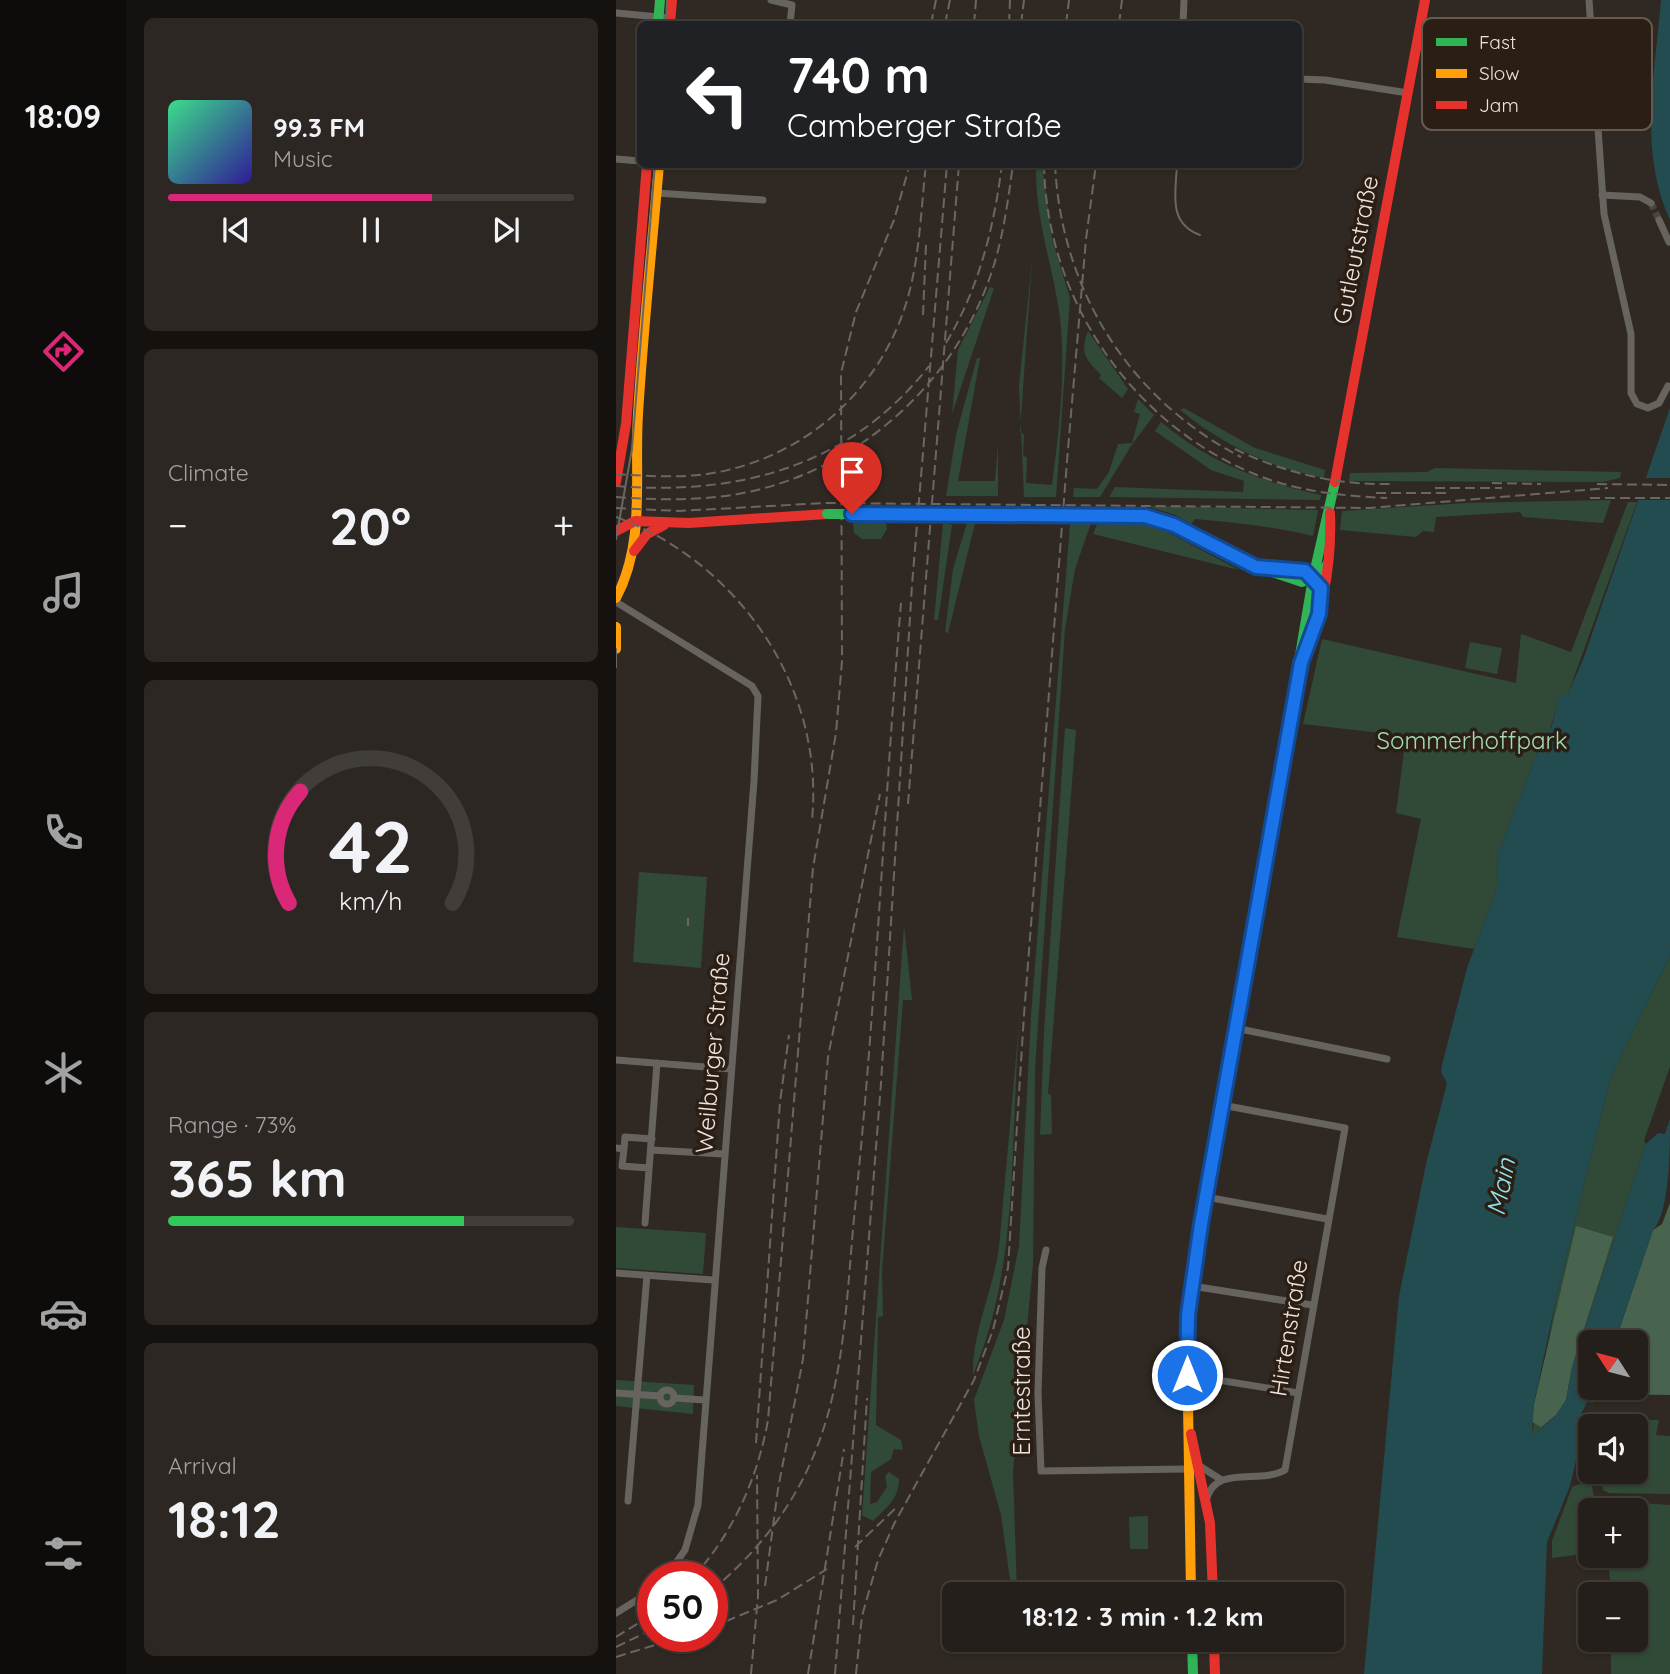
<!DOCTYPE html>
<meta charset="utf-8">
<style>
:root{--surface:#241f1a;--page:#2c2723;--text:#f1f3f6;--muted:#a3a2a2;--line:#413d39;--accent:#db2777}
body{margin:0;font-family:Quicksand,sans-serif;background:var(--page);color:var(--text);height:100vh;display:flex;flex-direction:column;font-size:26px;white-space:nowrap}
*{box-sizing:border-box;margin:0}
p{font-size:23px;color:var(--muted)}
.icon{flex:none;width:38px;height:38px;fill:none;stroke:currentColor;stroke-width:2;stroke-linecap:round;stroke-linejoin:round}
.map{position:relative;flex:1;overflow:hidden}
.side{display:flex;flex-direction:column;gap:18px;padding:18px;background:#14110e;width:490px}
.side>*{flex:none}
.hud{position:absolute;left:21px;top:21px;width:665px;height:147px;border-radius:10px;box-shadow:0 2px 5px #0004,0 0 0 2px var(--line);background:#202124;color:#fff;overflow:hidden}
.needle{width:46px;rotate:306deg}
.fabs{position:absolute;left:962px;top:1330px;display:grid;gap:14px}
.fabs a{display:grid;place-items:center;width:70px;height:70px;border-radius:10px;background:var(--surface);box-shadow:0 2px 5px #0004,0 0 0 2px var(--line);font-size:35px}
.speed{position:absolute;left:21px;top:1561px;display:flex;gap:14px;font-size:35px;font-weight:700;text-align:center}
.speed>*{display:grid;place-content:center;width:91px;height:91px;border-radius:50%;background:var(--surface);box-shadow:0 2px 5px #0004,0 0 0 2px var(--line);line-height:1}
.speed .limit{border:10px solid #d22;background:#fff;color:#111}
.pin{position:absolute;display:grid;place-items:center;width:60px;height:60px;color:#fff;margin:-72px -30px;border-radius:50% 50% 50% 0;rotate:-45deg;box-shadow:0 0 7px #0007}
.pin .icon{rotate:45deg}
.me{position:absolute;width:77px;margin:-38px;rotate:0deg;stroke-linejoin:round;filter:drop-shadow(0 0 5px #0008)}
.turn{display:flex;align-items:center;gap:24px;height:147px;padding:0 35px;font-size:32px}
.turn .icon{width:91px;height:91px;stroke-width:2.5}
.turn b{display:block;font-size:49px;line-height:60px}
.big{font-size:52px;font-weight:700;line-height:1.1}
.side .card{flex:1;display:flex;flex-direction:column;justify-content:center;gap:10px;min-width:0;padding:0 24px;border-radius:10px;background:var(--page)}
.side .dial{align-items:center;gap:0}
.dial svg{height:182px;overflow:visible;fill:none;stroke:var(--line);stroke-width:7;stroke-linecap:round;text-anchor:middle}
.dial text{fill:var(--text);stroke:none}
.song{display:flex;align-items:center;gap:21px}
.cover{width:84px;height:84px;border-radius:10px;background:linear-gradient(135deg,hsl(150 70% 55%),hsl(250 70% 35%))}
.played{height:7px;border-radius:4px;background:linear-gradient(90deg,var(--accent) 65%,var(--line) 65%)}
.keys{display:flex;justify-content:space-around;direction:ltr}
.heat{display:flex;justify-content:space-between;align-items:center;font-size:38px;direction:ltr}
.charge{height:10px;border-radius:5px;background:linear-gradient(90deg,#34c759 73%,var(--line) 0)}
.trip{position:absolute;left:326px;top:1582px;width:402px;height:70px;border-radius:10px;background:var(--surface);box-shadow:0 2px 5px #0004,0 0 0 2px var(--line);font-weight:700;line-height:70px;text-align:center}
main{display:flex;flex:1;min-height:0}
.tabs{display:flex;flex-direction:column;width:126px;justify-content:space-around;align-items:center;background:#0e0c0a;color:var(--muted)}
.tabs .icon{width:49px;height:49px}
.tabs .selected{color:var(--accent)}
.tabs b{font-size:32px;color:var(--text)}
.map>svg:first-child{display:block}
</style>
<main>
<nav class="tabs">
<b>18:09</b>
<svg class="icon selected" aria-label="directions" viewBox="0 0 24 24"><path d="M12 3l9 9-9 9-9-9zM9 14v-3h6M13 9l2 2-2 2"/></svg>
<svg class="icon" aria-label="music" viewBox="0 0 24 24"><path d="M9 18V5l10-2v13"/><circle cx="6" cy="18" r="3"/><circle cx="16" cy="16" r="3"/></svg>
<svg class="icon" aria-label="phone" viewBox="0 0 24 24"><path d="M5 4h4l2 5-3 2q2 4 5 5l2-3 5 2v4C11 20 4 13 5 4z"/></svg>
<svg class="icon" aria-label="climate" viewBox="0 0 24 24"><path d="M12 3v18M4 7l16 10M4 17L20 7"/></svg>
<svg class="icon" aria-label="car" viewBox="0 0 24 24"><path d="M5 17H2v-5l4-1 3-4h7l3 4 3 1v5h-3M9 17h6M6 11h13"/><circle cx="7" cy="17" r="2"/><circle cx="17" cy="17" r="2"/></svg>
<svg class="icon" aria-label="filters" viewBox="0 0 24 24"><path d="M4 7h16M4 17h16"/><circle cx="9" cy="7" r="2"/><circle cx="15" cy="17" r="2"/></svg>
</nav>
<section class="side">
<div class="card">
<div class="song"><i class="cover"></i><div><b>99.3 FM</b><p>Music</p></div></div>
<div class="played"></div>
<div class="keys"><svg class="icon" aria-label="previous" viewBox="0 0 24 24"><path d="M18 5L8 12l10 7zM5 5v14"/></svg><svg class="icon" aria-label="pause" viewBox="0 0 24 24"><path d="M8 5v14M16 5v14"/></svg><svg class="icon" aria-label="next" viewBox="0 0 24 24"><path d="M6 5l10 7-10 7zM19 5v14"/></svg></div>
</div>
<div class="card"><p>Climate</p>
<div class="heat"><a>−</a><b class="big">20°</b><a>+</a></div>
</div>
<div class="card dial"><svg viewBox="0 0 100 80">
<path d="M14 69A42 42 0 1 1 86 69"/>
<path d="M14 69A42 42 0 0 1 19 20" stroke="#db2777"/>
<text x="50" y="56" font-size="32" font-weight="700">42</text>
<text x="50" y="72" font-size="11">km/h</text>
</svg></div>
<div class="card"><p>Range · 73%</p><b class="big">365 km</b><div class="charge"></div></div>
<div class="card"><p>Arrival</p><b class="big">18:12</b></div>
</section>
<div class="map">
<svg width="1054" height="1674" viewBox="0 0 1054 1674">
<rect width="100%" height="100%" fill="#302923"/>
<path fill="#314a37" d="M420 165H426L436 239 454 298 440 497H408L403 386 416 261 404 431 408 435 407 455 411 458 410 483 436 485C443 431 450 372 444 318 437 264 419 221 420 165Z
M374 287 378 288 336 414 342 350Z
M472 331 512 389 506 398 483 378 485 375C473 362 462 355 472 331Z
M361 358H364L342 481H379L382 445V496H330L340 435Z
M522 399 538 415 515 446 484 497H457L458 488 481 489 493 472 502 444 516 443 524 414 518 412Z
M568 408 639 448 709 470 708 478C654 468 606 444 564 410Z
M545 422C592 462 645 482 705 495L704 500 493 497 499 487 627 492 628 481 595 470 539 431Z
M819 468 1005 472 1004 478 987 482 733 481 734 473 811 472Z
M995 500 987 523 907 517 904 512 820 517 818 532 807 531 800 537 724 530 726 511 851 503Z
M1012 502H1021L952 694 943 696 934 730 931 729 882 853 881 888 858 949 781 937 805 819 780 813 790 736 687 724 706 639 900 683 905 634 955 652Z
M530 506 702 510 697 536C658 527 619 522 579 519L575 524 560 515Z
M237 522H270L271 529 265 539H246L238 533Z
M482 522 538 525 623 570 477 534Z
M327 523 336 525 322 620H318Z
M351 523H359L332 633 329 632 337 569Z
M475 523 459 569 449 629 419 1069 417 1264 397 1472 401 1594H396L385 1515 363 1436 358 1400 388 1320 403 1246 415 1016 454 524Z
M854 642 886 648 881 674 849 668Z
M449 728 460 730 432 1094 435 1095 436 1134 424 1135 428 1031Z
M23 872 91 877 85 968 17 962Z
M414 900C409 960 402 1021 400 1081 395 1184 397 1278 357 1375 356 1332 377 1291 383 1248Z
M288 925 296 1000H287L266 1271 267 1316 262 1317 260 1425 285 1440 287 1450 278 1449 275 1459 255 1472 254 1504 261 1502 271 1487 269 1476 273 1472 283 1479C283 1499 270 1508 257 1521L246 1515Z
M1054 956V1067L1028 1140 1030 1144 956 1367C950 1401 945 1411 919 1435L916 1434 940 1299 995 1076Z
M0 1227 90 1233 87 1274 0 1268Z
M0 1380 78 1385 77 1414 0 1406Z
M1003 1420H1043L1040 1435 1054 1436V1494L993 1493 987 1490 982 1472H1020V1426H1001Z
M975 1480 980 1510H975V1553L936 1558V1541L956 1487Z
M992 1501 1054 1505V1674H995V1640H1020V1594H995L992 1556H1020V1510H988Z
M532 1516V1549H514L513 1517Z"/>
<path fill="#48634e" d="M1054 1203V1395L981 1394 983 1388H1020V1342H999L1037 1230 1046 1224Z
M960 1226 997 1237 956 1367 950 1400 940 1415 925 1427 916 1422 918 1404Z"/>
<path fill="#234c50" d="M1045 0H1054V220C1022 150 1039 75 1045 0Z
M1054 408V956L995 1076 940 1299 918 1404 916 1434 919 1435 940 1415 950 1400 956 1367 1030 1144 1042 1133 1049 1134 1054 1119C1054 1147 1054 1213 1037 1230L999 1342H975V1388H983L977 1403 971 1402 965 1414 970 1419 954 1486 931 1542 926 1674H748L783 1296 810 1164 831 1083 825 1072 826 1065 851 968 881 888 882 853 931 729H935L943 695 952 694 968 657Z"/>
<path fill="#302923" d="M1026 478H1054V500H1019Z"/>
<g fill="none" stroke-linecap="round" stroke-linejoin="round">
<path stroke="#4c453f" stroke-width="7" stroke-dasharray="7 3.5" stroke-linecap="butt" d="M1035 203 1043 220"/>
<path stroke="#67645f" stroke-width="7" d="M155 0 176 5 174 24
M973 0 988 214 1015 334V393L1021 404 1032 408 1043 403 1052 386
M0 13 54 18
M567 24 568 0
M682 79 709 80 792 93
M0 159 24 161
M40 193 147 200
M986 195 1024 197 1035 203
M1043 220 1053 242
M0 602 136 686 142 696 138 781 82 1505 69 1550 50 1577
M619 1028 771 1059
M0 1060 115 1069
M0 1148 8 1149 6 1166 33 1168
M8 1149 9 1137 36 1139
M35 1150 108 1154
M590 1197 711 1219
M29 1223 41 1063
M430 1250 426 1268 422 1393 425 1471 571 1469
M0 1273 97 1280
M576 1286 696 1305
M571 1375 682 1393
M44 1397a7 7 0 1 1 14 0a7 7 0 1 1-14 0Z
M0 1393 44 1396
M58 1398 89 1400
M582 1465 604 1479
M12 1501 31 1275
M590 1501C599 1463 643 1485 669 1470L729 1128 606 1105
M0 1613 37 1590"/>
<path stroke="#30b455" stroke-width="10" d="M42 24 44 0
M327 514H437
M457 514 538 517 632 564 686 582 705 573 712 563
M613 1077 697 578 719 482
M576 1640 577 1674"/>
<path stroke="#ff9f0a" stroke-width="10" d="M651 568 689 571 699 579
M0 598C30 542 18 476 22 414 27 331 36 247 43 164
M0 627V649
M575 1594 571 1341 576 1286 613 1077"/>
<path stroke="#e5322d" stroke-width="10" d="M54 24 56 0
M0 482 10 424 31 164
M719 482 809 0
M236 514H288
M0 531 19 521 73 523 211 514
M18 551 31 534 48 525
M687 659C707 612 716 564 714 513
M575 1434 594 1523 597 1594
M598 1640 599 1674"/>
<path stroke="#6c6663" stroke-width="2" d="M50 24 51 0
M565 24 567 0
M561 164C560 192 551 223 584 235
M0 539 16 449 39 164
M0 649V667"/>
<path stroke="#6c6663" stroke-width="2" stroke-dasharray="10 5" stroke-linecap="butt" d="M315 24 320 0
M329 24 334 0
M358 24 360 0
M393 24 394 0
M405 24 408 0
M450 24 453 0
M503 24 506 0
M428 164C430 297 513 421 636 473 678 491 725 496 771 498
M439 164C445 290 513 399 625 457
M307 315 310 245
M330 343C363 288 378 228 386 164
M619 449C668 473 720 485 774 484
M0 474C30 476 61 478 91 474 187 460 266 390 292 297 304 254 305 208 310 164
M876 483 925 484
M981 484 1054 485
M0 486C123 496 235 466 313 366
M819 488H886
M760 493H830
M0 497C41 500 81 501 122 494 239 473 337 386 375 274 387 239 392 201 397 164
M974 498H1054
M0 508 63 511 209 503 754 508 992 488
M0 517C122 562 209 687 196 820
M292 804 343 164
M72 926V918
M140 1443 164 1102 173 1035
M239 1547 282 1506
M77 1577C117 1534 142 1477 152 1420L197 868 220 733 226 661 225 373 240 312 278 220 294 164
M149 1586 162 1489 187 1359 212 1057 264 794
M96 1590C142 1552 180 1503 201 1447 230 1373 231 1287 239 1208 260 1007 268 805 285 603
M237 1625 251 1398
M96 1627 161 1600 211 1569
M0 1637 37 1614
M0 1647 37 1629
M0 1657 68 1636
M135 1674 142 1596 141 1475
M192 1674 228 1449
M219 1674 265 1083 296 585 331 164
M240 1674 246 1616 262 1560 279 1522 358 1380 377 1330 392 1268 408 1015 451 461 470 239 480 164"/>
<path stroke="#30b455" stroke-width="10" d="M211 514H236
M437 514H457"/>
<path stroke="#e5322d" stroke-width="10" d="M288 514H327"/>
</g>
<g fill="none" stroke-linecap="round" stroke-linejoin="round">
<g stroke="#114b97" stroke-width="18">
<path id="route" d="M236 514 529 516 558 525 640 567 689 571 705 588 703 614 685 663 585 1224 572 1315 571 1375"/>
</g>
<use href="#route" stroke="#1a73e8" stroke-width="12"/>
</g>
<g text-anchor="middle" stroke-width="7" stroke-linejoin="round" paint-order="stroke">
<g font-size="24" fill="#eee4de" stroke="#2b1e14">
<text transform="translate(740 250) rotate(-79)" y="8">Gutleutstraße</text>
<text transform="translate(97 1053) rotate(-85)" y="8">Weilburger Straße</text>
<text transform="translate(673 1328) rotate(-81)" y="8">Hirtenstraße</text>
<text transform="translate(406 1391) rotate(-90)" y="8">Erntestraße</text>
</g>
<g font-size="24" fill="#a3dcb4" stroke="#2b1e14">
<text x="856" y="749">Sommerhoffpark</text>
</g>
<g font-size="26" font-style="italic" fill="#91e3ed" stroke="#2b1e14">
<text transform="translate(885 1187) rotate(-79)" y="9">Main</text>
</g>
</g>
<rect x="806" y="18" width="230" height="112" rx="10" fill="#2b1e14" stroke="#665951" stroke-width="2"/>
<rect x="820" y="38" width="31" height="8" fill="#30b455"/>
<rect x="820" y="69" width="31" height="9" fill="#ff9f0a"/>
<rect x="820" y="101" width="31" height="8" fill="#e5322d"/>
<g font-size="19" fill="#eee4de">
<text x="863" y="49">Fast</text>
<text x="863" y="80">Slow</text>
<text x="863" y="112">Jam</text>
</g>
</svg>
<div class="fabs">
<a><svg class="needle" viewBox="-14 -14 28 28"><path d="M0-13l5 13h-10z" fill="#e53935"/><path d="M0 13l5-13h-10z" fill="#a3a2a2"/></svg></a>
<a><svg class="icon" aria-label="sound" viewBox="0 0 24 24"><path d="M4 9h4l5-4v14l-5-4H4zM17 9q2 3 0 6"/></svg></a>
<a>+</a>
<a>−</a>
</div>
<div class="speed"><div class="limit">50</div></div>
<div class="pin" style="left:236px;top:514px;background:#d93025"><svg class="icon" aria-label="arrive" viewBox="0 0 24 24"><path d="M6 21V4h12l-3 4 3 4H6"/></svg></div>
<svg class="me" style="left:571px;top:1375px" viewBox="-20 -20 40 40"><circle r="17" fill="#1a73e8" stroke="#fff" stroke-width="3"/><path d="M0-11L8 9 0 5-8 9z" fill="#fff"/></svg>
<div class="trip">18:12 · 3 min · 1.2 km</div>
<div class="hud">
<div class="turn"><svg class="icon" aria-label="left" viewBox="0 0 24 24"><path d="M17 20v-9H6M10 6l-5 5 5 5"/></svg><div><b>740 m</b>Camberger Straße</div></div>
</div>
</div>
</main>
